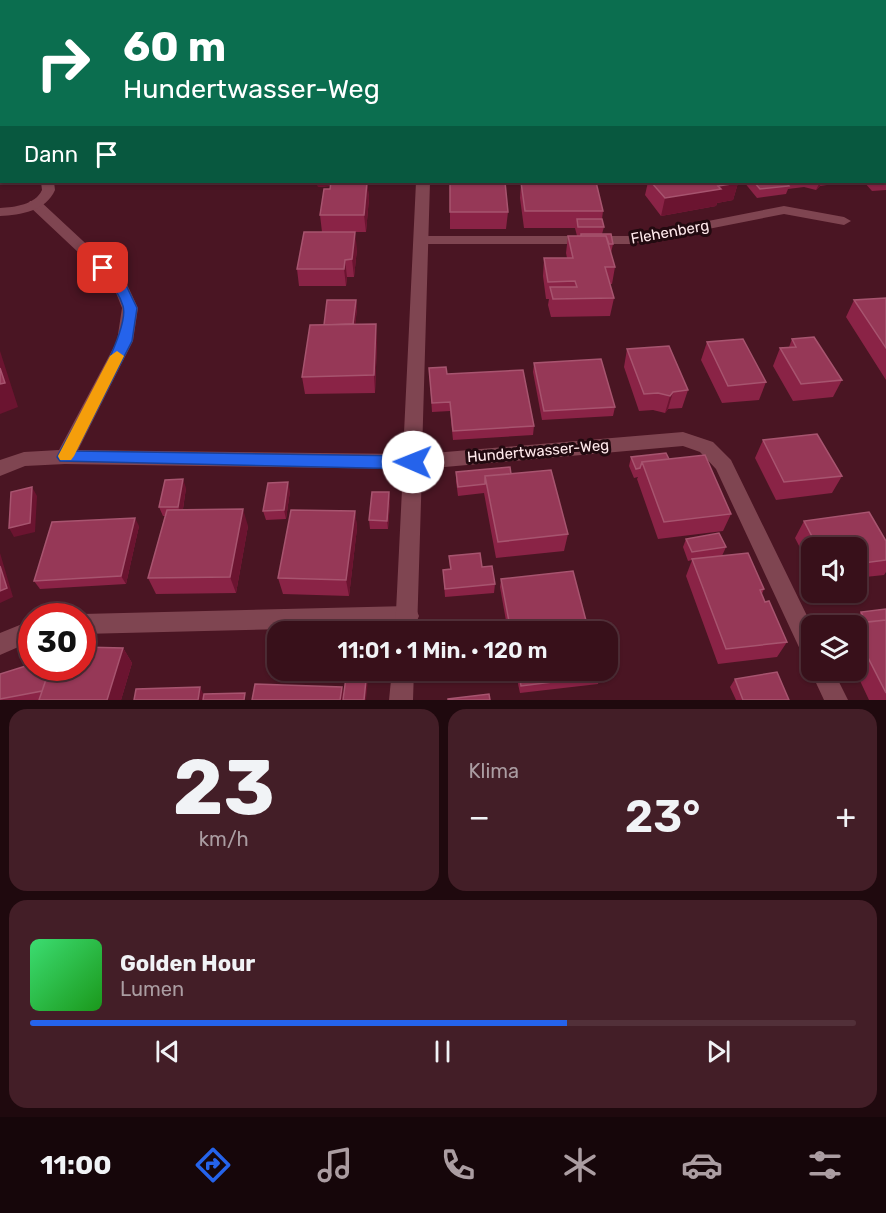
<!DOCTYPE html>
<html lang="de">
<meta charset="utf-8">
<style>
:root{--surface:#38101a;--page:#431e27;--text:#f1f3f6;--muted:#ab9da2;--line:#523039;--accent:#2563eb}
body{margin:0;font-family:Rubik,sans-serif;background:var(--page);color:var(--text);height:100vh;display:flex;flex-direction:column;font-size:22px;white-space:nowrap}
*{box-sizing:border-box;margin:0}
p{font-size:20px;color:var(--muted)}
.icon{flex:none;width:33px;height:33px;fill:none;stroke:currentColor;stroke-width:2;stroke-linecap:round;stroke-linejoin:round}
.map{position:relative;height:700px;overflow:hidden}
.details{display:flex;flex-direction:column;gap:9px;padding:9px;background:#1f090e;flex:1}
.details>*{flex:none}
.guide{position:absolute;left:0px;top:0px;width:886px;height:183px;box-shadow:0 2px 4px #0004,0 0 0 2px var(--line);background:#0b6e4f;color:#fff;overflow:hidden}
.buttons{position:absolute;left:801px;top:537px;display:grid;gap:12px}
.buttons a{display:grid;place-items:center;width:66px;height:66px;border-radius:12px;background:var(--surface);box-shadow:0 2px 4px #0004,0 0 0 2px var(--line);font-size:30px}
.speed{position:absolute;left:18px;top:603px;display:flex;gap:12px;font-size:30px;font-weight:700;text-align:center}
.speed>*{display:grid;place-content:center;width:78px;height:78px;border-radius:50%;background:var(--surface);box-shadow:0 2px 4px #0004,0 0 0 2px var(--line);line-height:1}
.speed .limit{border:9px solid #d22;background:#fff;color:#111}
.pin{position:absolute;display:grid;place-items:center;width:51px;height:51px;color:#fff;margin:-26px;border-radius:12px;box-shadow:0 3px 9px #0006}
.me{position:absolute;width:66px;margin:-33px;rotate:271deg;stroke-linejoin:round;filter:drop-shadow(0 0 4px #0008)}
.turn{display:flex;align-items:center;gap:21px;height:126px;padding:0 24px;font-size:27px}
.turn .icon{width:78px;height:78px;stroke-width:2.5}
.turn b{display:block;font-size:42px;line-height:51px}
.then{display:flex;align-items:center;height:57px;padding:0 24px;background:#0003;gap:12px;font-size:22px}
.big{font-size:45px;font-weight:600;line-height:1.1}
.details .tile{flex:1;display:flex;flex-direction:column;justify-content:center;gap:9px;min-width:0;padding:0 21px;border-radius:18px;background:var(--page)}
.details .dial{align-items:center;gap:0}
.dial b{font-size:78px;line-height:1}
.song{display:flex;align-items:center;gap:18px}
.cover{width:72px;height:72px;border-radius:9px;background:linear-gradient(135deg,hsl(140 70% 55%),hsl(120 70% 35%))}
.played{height:6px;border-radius:3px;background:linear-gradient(90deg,var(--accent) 65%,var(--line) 65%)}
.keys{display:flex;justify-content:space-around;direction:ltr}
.heat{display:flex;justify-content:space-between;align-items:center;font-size:33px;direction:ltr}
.details .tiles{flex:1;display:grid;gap:9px;grid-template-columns:1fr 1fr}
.tile:last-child{grid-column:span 2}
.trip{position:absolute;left:267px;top:621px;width:351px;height:60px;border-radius:18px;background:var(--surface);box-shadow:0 2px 4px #0004,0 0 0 2px var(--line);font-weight:600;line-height:60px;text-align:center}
.menu{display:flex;height:96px;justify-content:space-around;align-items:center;background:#16060a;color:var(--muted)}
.menu .icon{width:42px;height:42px}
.menu .active{color:var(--accent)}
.menu b{font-size:27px;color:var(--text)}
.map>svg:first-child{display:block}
</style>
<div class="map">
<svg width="886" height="700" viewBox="0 0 886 700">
<rect width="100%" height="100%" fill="#4a1523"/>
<path fill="#4e2d00" d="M372 0H863L372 1Z"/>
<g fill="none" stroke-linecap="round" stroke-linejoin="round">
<path fill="#7f4551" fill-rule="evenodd" d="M784 206 844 217 851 221 844 225 784 214 632 244H422L415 240 422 236H632Z
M408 606 416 609 419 616 416 623 408 626 82 634V616H75L82 614Z
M32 620V641L0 655V633Z"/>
<path fill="#7f4551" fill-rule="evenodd" d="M8 0H18V2H8Z
M223 0H233V2H223Z
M0 87H2L0 98Z
M416 182H430L422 454 683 432 713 442 731 460 812 626V661L804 658 716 469 700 452 683 446 422 469 417 632H395L403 469 65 464 25 466 0 476V460L24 452 59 450 117 341 122 308 113 285 30 207 28 204 30 201H40L125 280 138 308 133 341 78 450 403 454Z
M812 665V670H833L848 700H824L810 670Z
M392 670H414L413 700H389Z"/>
<path fill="#7f4551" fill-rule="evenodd" d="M336 0H346L335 2Z
M882 0H886V5L885 2H881Z
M0 176 2 182 7 183 0 184Z
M41 182H54L55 190C46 211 21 215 0 216V208C15 207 35 205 42 190Z"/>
</g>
<path fill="#8a2346" d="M247 0H294L295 2H247Z
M886 142V190L872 191 864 182H885V144Z
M317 182H367L369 198 366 232H322L320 215 331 186 318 187Z
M450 182 508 212 506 229H450Z
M521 182 603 211 602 219 604 227 602 234 613 244 611 253 615 267 612 284H610L614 298 610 316 551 317 548 305 549 299H546L543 276 544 258H567L566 253 568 236H577L575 228H524L520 198Z
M648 182H651L738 183 733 200 717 203 716 206 661 216 645 195Z
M744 182H829L827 185 820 186 816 190 804 187 788 189 786 194 757 198Z
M357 249 354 277H347L346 286H299L297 269Z
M886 298V380L846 317 854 300Z
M356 300 357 309 355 324 377 341 375 393 305 394 302 377 324 325Z
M792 339 842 380 833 397 793 401 773 366 780 348 789 347Z
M707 342 766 382 759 400 722 403 701 360Z
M627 349 688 390 682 408 668 409 665 413 653 410 639 411 624 367Z
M534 363 615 407 613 416 542 420 533 372Z
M429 368 447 374 534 426 533 435 453 440 450 411 432 412Z
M763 440 842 476 832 493 776 500 755 458Z
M631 457 669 459 731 514 723 531 658 539 637 479 638 477 634 478 629 466Z
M456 472 511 474 568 534 564 551 496 558 484 493 458 496 456 481Z
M186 488 183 509 248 526 236 593 156 594 148 578 165 516H163L159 507Z
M290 491 286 519 266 520 263 511Z
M389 492 390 501 388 529H370L369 520Z
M355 511 357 528 349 596 283 594 278 578Z
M804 521 886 541V572L884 575 856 578V548H812V571L795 538Z
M139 526 126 584 40 589 34 581Z
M686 539 726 547 722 556 764 589 762 594 765 602 787 642 777 657 718 664 686 576 692 560 688 561 683 547Z
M449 556 482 567 495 584 494 593 445 597 443 570H450Z
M501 579 589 632H508L500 587Z
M886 609V700H869L855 670H856V626H850L851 624H856L855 620 861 612Z
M123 648 132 663 121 700H0V674Z
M515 670H599L600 676 598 684 520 693Z
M735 679 789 700H736L730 687Z"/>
<path fill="#6b1430" d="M68 0H126L113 2H69Z
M318 182H362L318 187Z
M367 182 369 198 366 232 364 215Z
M820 182H822L820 186 816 190Z
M738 183 733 200 717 203 716 206 661 216 665 198 718 186Z
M355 232 357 249 354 277 352 259Z
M345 260 347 277 346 286 344 269Z
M356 300 357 309 354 337 353 328Z
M376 324 377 341 375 393 374 375Z
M0 351 18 407 0 414Z
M673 392 668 409 665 413 670 396Z
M183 479 186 488 182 515 178 507Z
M288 482 290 491 286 519 284 510Z
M32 487 37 496 35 532 14 537 9 528Z
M389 492 390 501 388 529 387 521Z
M243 509 248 526 236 593 230 577Z
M355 511 357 528 349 596 346 580Z
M135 518 139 526 126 584 121 576Z
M0 553 13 597 0 603Z
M123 648 132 663 121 700H107Z
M367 670H369L366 700H364Z
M200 687 206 700H198Z
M342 687 345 700H340Z"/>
<path fill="#963857" stroke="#a7546f" stroke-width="1.5" d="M265 0H293V1L265 2Z
M885 147H886V173L885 174Z
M331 182H367L364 215H320L324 189H330Z
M450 182H505L508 212H450Z
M521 182H596L603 211H525Z
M651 182H737L738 183 718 186 721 189 665 198Z
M754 182H786L789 186 760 189Z
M577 219H602L604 227H578Z
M304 232H355L352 259 345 260 344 269H297Z
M581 234H611L613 244H609L606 236H581Z
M568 236H606L615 267H605L614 298 553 299 550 287H577L575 281 548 282 544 258H573Z
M886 298V348L854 300Z
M327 300H356L353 324 324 325Z
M376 324 374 375 302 377 310 325Z
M814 337 842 380 801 384 780 348 796 347 792 339Z
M743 339 766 382 728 386 707 342Z
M669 346 688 390 673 392 670 396 658 393 644 394 627 349Z
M601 359 615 407 544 411 534 363Z
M446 367 447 374 523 370 534 426 453 431 450 402 432 403 429 368Z
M0 368 5 383 0 384Z
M817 434 842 476 784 482 763 440Z
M666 453 669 459 642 462 640 468 636 469 631 457Z
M705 455 731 514 664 522 642 462Z
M510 467 511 474 485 476V484L458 487 456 472Z
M551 470 568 534 498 542 485 476Z
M183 479 178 507H159L165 480Z
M288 482 284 510 263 511 268 483Z
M32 487 30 523 9 528 11 492Z
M372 492H389L387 521 369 520Z
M243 509 230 577 148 578 167 510Z
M291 510 355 511 346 580 278 578Z
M869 512 886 541V560L856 564V548H818L804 521Z
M135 518 121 576 34 581 52 522Z
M719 533 726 547 692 552 686 539Z
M480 553 482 567 492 566 495 584 445 589 443 570 451 569 449 556Z
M748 553 764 589 760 590 765 602 769 601 787 642 726 649 692 559Z
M0 566 7 588 0 591Z
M573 571 589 632H511L501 579Z
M886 609V620L866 622 861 612Z
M886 620V693L856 634V626H852L851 624Z
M82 647 123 648 107 700H39L50 668H82Z
M32 664V668H50L42 691 0 699V674Z
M347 670H367L364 700H343Z
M518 670H599L600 676 521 686Z
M777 672 789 700H743L735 679Z
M255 684 342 687 340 700H252Z
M200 687 198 700H134L136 689Z
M245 693 244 700H203L204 694Z
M489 694 490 700H448V699Z"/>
<path fill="#2563eb" stroke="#184099" stroke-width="1.5" d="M103 264 124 281 137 308 132 341 76 451 413 456 418 458 420 462 418 467 413 469 60 461 57 457C72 429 131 332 123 306 117 287 107 282 97 268Z"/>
<path fill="#f59e0b" d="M117 351 124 356 74 456 71 460H60L58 456 110 356Z"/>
<g text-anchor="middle" stroke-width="6" stroke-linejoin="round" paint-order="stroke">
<g font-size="15" fill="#ffe9ec" stroke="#220a10">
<text transform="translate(670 232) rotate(-10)" y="5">Flehenberg</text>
<text transform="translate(538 451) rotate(-5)" y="5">Hundertwasser-Weg</text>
</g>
</g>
</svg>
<div class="buttons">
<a><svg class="icon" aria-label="sound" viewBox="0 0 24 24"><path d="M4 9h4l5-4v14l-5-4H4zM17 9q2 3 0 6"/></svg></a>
<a><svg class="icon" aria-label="layers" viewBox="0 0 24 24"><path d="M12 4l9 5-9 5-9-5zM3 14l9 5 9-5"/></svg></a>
</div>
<div class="speed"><div class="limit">30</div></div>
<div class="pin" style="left:103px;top:268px;background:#d93025"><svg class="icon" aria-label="arrive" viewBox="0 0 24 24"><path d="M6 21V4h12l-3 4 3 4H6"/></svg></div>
<svg class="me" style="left:413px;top:462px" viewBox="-20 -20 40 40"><circle r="19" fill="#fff"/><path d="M0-13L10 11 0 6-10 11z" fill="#2563eb"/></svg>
<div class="trip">11:01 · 1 Min. · 120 m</div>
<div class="guide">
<div class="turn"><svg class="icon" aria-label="right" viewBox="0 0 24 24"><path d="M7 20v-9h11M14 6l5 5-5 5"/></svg><div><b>60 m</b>Hundertwasser-Weg</div></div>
<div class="then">Dann<svg class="icon" aria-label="arrive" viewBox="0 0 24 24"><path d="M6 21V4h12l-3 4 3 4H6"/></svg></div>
</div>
</div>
<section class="details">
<div class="tiles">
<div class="tile dial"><b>23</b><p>km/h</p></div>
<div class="tile"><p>Klima</p>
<div class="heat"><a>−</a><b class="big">23°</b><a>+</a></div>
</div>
<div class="tile">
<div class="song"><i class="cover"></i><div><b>Golden Hour</b><p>Lumen</p></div></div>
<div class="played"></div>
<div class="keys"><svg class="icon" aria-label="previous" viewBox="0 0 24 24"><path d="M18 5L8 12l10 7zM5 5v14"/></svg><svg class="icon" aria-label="pause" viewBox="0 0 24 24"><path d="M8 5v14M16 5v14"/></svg><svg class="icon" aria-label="next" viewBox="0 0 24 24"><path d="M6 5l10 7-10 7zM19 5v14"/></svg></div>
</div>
</div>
</section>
<nav class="menu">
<b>11:00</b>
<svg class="icon active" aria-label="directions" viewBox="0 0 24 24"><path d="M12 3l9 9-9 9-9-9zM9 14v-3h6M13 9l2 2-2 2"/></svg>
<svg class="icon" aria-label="music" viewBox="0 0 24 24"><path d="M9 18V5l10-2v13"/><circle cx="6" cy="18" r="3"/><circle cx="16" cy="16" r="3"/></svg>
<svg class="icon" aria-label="phone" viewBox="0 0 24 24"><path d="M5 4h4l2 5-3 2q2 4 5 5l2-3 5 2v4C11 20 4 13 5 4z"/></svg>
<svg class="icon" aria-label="climate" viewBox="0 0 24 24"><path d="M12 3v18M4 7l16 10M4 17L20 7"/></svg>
<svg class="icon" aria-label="car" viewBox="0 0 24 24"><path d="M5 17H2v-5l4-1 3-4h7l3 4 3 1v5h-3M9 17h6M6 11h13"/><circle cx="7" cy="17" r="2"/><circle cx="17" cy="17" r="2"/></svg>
<svg class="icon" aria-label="filters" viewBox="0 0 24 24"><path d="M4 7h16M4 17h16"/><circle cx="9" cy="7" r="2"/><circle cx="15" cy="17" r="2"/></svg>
</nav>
